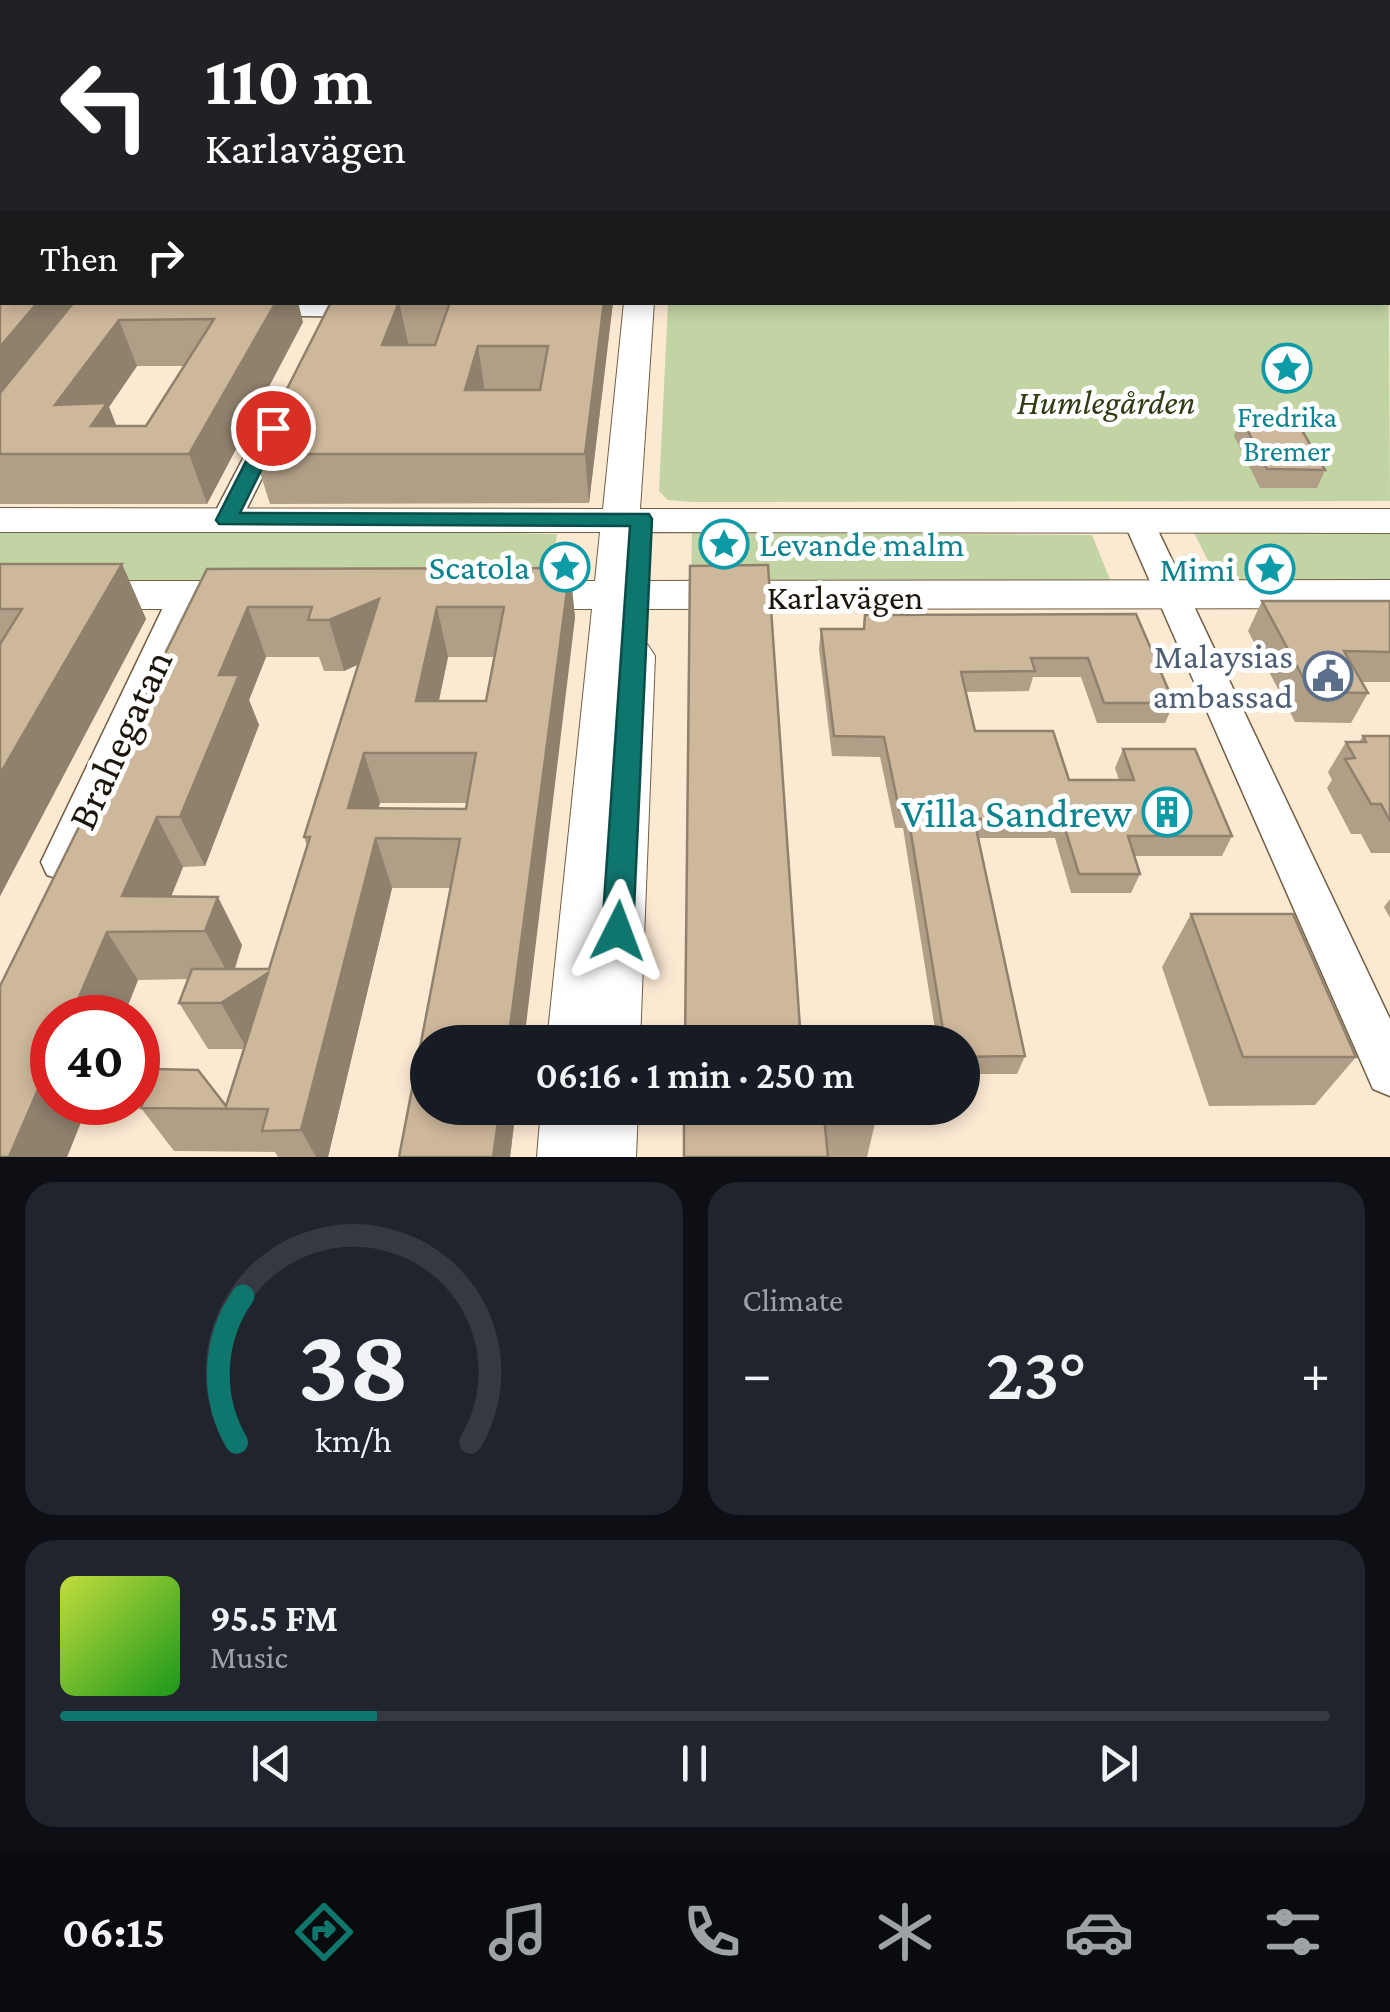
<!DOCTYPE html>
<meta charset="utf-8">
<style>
:root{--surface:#171b24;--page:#20242c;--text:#f1f3f6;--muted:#9ea1a6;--line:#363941;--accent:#0f766e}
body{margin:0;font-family:"Crimson Pro",serif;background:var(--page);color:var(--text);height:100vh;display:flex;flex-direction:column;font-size:38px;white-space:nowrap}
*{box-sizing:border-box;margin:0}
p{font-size:32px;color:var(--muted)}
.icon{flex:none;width:55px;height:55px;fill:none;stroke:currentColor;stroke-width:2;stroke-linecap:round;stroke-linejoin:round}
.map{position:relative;height:1157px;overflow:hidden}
.sheet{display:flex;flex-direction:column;gap:25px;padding:25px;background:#0d0f14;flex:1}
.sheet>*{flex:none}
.top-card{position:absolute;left:0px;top:0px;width:1390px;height:305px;box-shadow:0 5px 15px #0003;background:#202124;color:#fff;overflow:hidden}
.speed{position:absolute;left:30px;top:995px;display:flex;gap:20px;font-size:50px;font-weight:700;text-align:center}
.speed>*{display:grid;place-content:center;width:130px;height:130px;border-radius:50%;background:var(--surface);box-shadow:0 5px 15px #0003;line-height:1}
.speed .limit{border:15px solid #d22;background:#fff;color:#111}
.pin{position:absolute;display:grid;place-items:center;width:85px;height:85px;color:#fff;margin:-42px;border:5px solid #fff;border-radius:50%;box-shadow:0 2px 10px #0007}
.me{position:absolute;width:110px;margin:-55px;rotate:3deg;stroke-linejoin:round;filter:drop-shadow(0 0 8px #0008)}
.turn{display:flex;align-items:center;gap:35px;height:210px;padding:0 40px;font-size:45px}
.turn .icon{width:130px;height:130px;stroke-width:2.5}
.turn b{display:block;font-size:70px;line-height:85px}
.then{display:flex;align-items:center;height:95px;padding:0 40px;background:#0003;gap:20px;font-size:38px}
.big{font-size:75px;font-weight:600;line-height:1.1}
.sheet .widget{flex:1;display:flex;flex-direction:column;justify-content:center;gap:15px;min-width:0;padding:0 35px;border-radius:30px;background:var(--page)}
.sheet .dial{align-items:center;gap:0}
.dial svg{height:260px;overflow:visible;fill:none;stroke:var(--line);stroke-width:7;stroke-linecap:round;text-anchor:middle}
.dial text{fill:var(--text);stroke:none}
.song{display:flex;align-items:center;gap:30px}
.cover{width:120px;height:120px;border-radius:15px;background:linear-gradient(135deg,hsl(70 70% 55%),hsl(120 70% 35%))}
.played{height:10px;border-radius:5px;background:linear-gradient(90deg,var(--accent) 25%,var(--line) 25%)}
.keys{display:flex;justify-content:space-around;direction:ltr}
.heat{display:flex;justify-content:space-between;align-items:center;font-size:55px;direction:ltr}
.sheet .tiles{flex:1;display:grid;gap:25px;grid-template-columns:1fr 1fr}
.widget:last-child{grid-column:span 2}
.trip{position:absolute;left:410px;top:1025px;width:570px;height:100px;border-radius:50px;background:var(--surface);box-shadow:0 5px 15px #0003;font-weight:600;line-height:100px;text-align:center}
.dock{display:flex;height:160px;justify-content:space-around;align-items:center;background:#090b0e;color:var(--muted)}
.dock .icon{width:70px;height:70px}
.dock .current{color:var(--accent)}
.dock b{font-size:45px;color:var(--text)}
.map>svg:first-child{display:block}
</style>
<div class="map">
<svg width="1390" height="1157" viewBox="0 0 1390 1157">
<rect width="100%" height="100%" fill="#fce9d2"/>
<path fill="#c2d4a3" d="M1388 161 1390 501 693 502 668 500 659 491 668 303 1388 302Z
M342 530 557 534 550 582 0 583V531Z
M1193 531H1390V581L1218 580Z
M692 532 1092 535 1111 582 691 580Z"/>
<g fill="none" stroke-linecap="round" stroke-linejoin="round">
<g stroke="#715e44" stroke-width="3">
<path id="minor" d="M254 303H370L382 310 370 317 246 315 242 310Z
M276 414 290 422 241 520 237 527H215L211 520 262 422Z
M1138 510 1149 513 1153 520 1390 1019V1096L1373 1089 1123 520 1127 513Z
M186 584 198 587 203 595 83 862 77 875 62 880 47 875 41 862 169 595 174 587Z"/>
</g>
<g stroke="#715e44" stroke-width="2">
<path id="tertiary" d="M982 0H1017L1019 2H984Z
M1388 143 1390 144V158L1388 157Z
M624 302H654L640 509H1390V533L638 532 635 581 1390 580V608L633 609 631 641 648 645 655 656 640 1042H547L592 609H519L505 605 499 595 505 585 519 581H595L600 532H0V508L603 509Z
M0 581H246L260 585 266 595 260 605 246 609H0Z
M541 1108H638L636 1157H537Z"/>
</g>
<use href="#minor" fill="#fff" fill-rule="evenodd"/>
<use href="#tertiary" fill="#fff" fill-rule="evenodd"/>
</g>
<path fill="#b19e86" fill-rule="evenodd" d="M0 0H649V2H2V302H70L72 306 303 322 207 504H0ZM137 366H184L146 426H116L109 407Z
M696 0H786V2H696Z
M795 0H975V2H800Z
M1054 0H1390V140L1388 139V2H1064Z
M331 302H613L589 503 270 504 254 454Z
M1241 417 1325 470 1317 488H1260L1234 436Z
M0 564H122L146 619 0 896Z
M570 568 575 618 428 1108H516L510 1157H399L450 888H392L328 1157H278L275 1152 174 1151 141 1108 226 1106 244 1049H208L179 1003 188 979 138 980 67 1157H0L207 569ZM266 657H319L324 671H344L359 664 304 837 307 846 269 969H235L242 945 171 897 183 867 205 866 259 725 249 700ZM448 657H494L486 701H439ZM380 803H467L466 809 378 808Z
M1262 601H1390V682H1362L1368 693 1351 723 1295 722 1248 631Z
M1136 614 1174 703 1165 723H1097L1081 677H1033L1029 691 966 692 975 731 1069 780H1119L1115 768 1123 749 1232 836 1222 856H1134L1140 874 1131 893H1071L1055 838H978L1025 1056 1017 1074H962V1042H937L903 828H895L880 757 832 756 819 649 821 629H863L865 615Z
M1363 736H1390V853H1371L1361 834H1351L1327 788 1332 780 1328 772 1346 742H1359Z
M1390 899V918L1384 907Z
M1191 914 1356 1057 1315 1105 1209 1106 1162 967Z
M684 1108 877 1115 867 1157H684Z"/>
<path fill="#90816d" d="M2 0H49L50 2H2V43L0 45V2Z
M38 302H70L78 322 0 422V347Z
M276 302H298L303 322 207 504 189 454Z
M399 302 409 347 382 345Z
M604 302H613L589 503 585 454Z
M119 320 137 366 109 407 127 452 55 405Z
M478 346 485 393 465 390Z
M122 564 146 619 0 896V774Z
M570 568 575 618 524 1042H508Z
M379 599 392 649 344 671 329 620Z
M248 607 266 657 249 700 259 725 205 866 180 817 219 675Z
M437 607 448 657 428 751 416 701Z
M364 753 380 803 365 857 348 808Z
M157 817 183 867 157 931 122 896Z
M376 838 392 888 328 1157H316L301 1130Z
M218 897 242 945 231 979 205 931Z
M107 932 138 980 123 1018H70Z
M268 973 247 1049 221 1003Z
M52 1057V1102H89L67 1157H9Z
M500 1108H516L510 1157H493Z"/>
<path fill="#ceb89c" stroke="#90816d" stroke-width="2.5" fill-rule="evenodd" d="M81 0H644V2H78Z
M1156 0H1390V97L1388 96V2H1162Z
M0 14H2V257H0Z
M0 277H2V302H38L0 347Z
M74 302H276L189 454H0V393ZM214 319 146 426H91L107 403 55 405 119 320Z
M331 302H399L382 345H435L450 302H604L585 454H254ZM478 346H548L540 390H465Z
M1241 417 1296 420 1325 470 1267 469Z
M0 564H122L0 774V644L22 609H0Z
M768 565 801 1042H685L690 566Z
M570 568 508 1042H428V1108H500L493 1157H399L460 839 376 838 301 1130 262 1131 268 1109 141 1108 155 1069 198 1070 226 1106 268 973 221 1003H179L192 969H269L310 837H304L379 599 329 620H308L312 607H248L219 675H239L180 817H157L122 896 218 897 205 931 107 932 70 1018H52V1057L9 1157H0V986L207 569ZM437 607H504L486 701H416ZM364 753H476L466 809 348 808Z
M1262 601H1390V652L1344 651 1368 693 1311 692Z
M1136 614 1174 703H1104L1088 658H1031L1035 671 961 672 975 731H1053L1069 780H1134L1123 749H1195L1232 836H1128L1140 874H1079L1062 819H974L1025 1056 962 1057V1042H945L907 809H899L884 737 834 736 821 629H864L865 615Z
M1363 736H1390V821L1381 804H1371L1345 759 1355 758 1346 742H1366Z
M1191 914H1293L1356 1057H1243Z
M684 1108H877V1115L824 1116 828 1157H684Z"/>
<path fill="#0f766e" stroke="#0a4d48" stroke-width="2.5" d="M273 422 282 428 240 513 649 514 652 519 633 931 629 941 618 945 607 941 602 931 630 526 219 524 216 520 263 428Z"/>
<defs>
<g id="sight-ring" transform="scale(2.5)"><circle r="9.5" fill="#fff" stroke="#0f9aa8" stroke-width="1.5"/><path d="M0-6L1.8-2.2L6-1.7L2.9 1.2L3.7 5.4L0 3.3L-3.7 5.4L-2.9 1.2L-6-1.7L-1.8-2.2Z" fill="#0f9aa8"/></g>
<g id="civic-ring" transform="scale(2.5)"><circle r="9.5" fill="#fff" stroke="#5c6f8a" stroke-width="1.5"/><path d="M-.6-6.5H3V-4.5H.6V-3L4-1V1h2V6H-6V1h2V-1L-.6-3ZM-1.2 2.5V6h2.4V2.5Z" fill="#5c6f8a"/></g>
<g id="building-ring" transform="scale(2.5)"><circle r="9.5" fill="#fff" stroke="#0f9aa8" stroke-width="1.5"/><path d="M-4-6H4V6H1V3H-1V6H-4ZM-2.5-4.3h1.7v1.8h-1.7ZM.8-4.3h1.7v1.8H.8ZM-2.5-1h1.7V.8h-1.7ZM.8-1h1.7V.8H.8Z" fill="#0f9aa8"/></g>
</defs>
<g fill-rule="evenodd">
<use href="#sight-ring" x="1287" y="368"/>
<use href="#sight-ring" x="724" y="544"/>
<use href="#sight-ring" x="565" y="567"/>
<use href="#sight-ring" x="1270" y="569"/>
<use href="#civic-ring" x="1328" y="676"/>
<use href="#building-ring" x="1167" y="812"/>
</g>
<g text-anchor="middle" stroke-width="10" stroke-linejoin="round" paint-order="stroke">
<g font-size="30" fill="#0d838f" stroke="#fff">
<text x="1287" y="427">Fredrika<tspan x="1287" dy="34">Bremer</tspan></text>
</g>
<g font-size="35" font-style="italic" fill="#2f3b11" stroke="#fff">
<text x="1106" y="414">Humlegården</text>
</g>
<g font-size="35" fill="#0d838f" stroke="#fff" text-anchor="end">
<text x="759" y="556" text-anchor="start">Levande malm</text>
<text x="530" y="579">Scatola</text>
<text x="1235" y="581">Mimi</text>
</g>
<g font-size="35" fill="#1c150a" stroke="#fff">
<text x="845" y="609">Karlavägen</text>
</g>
<g font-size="35" fill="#4e5e75" stroke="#fff" text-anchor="end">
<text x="1293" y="668">Malaysias<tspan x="1293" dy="40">ambassad</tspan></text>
</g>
<g font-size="42" fill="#1c150a" stroke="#fff">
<text transform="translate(119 739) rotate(-65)" y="15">Brahegatan</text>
</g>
<g font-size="42" fill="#0d838f" stroke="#fff" text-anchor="end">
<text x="1132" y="827">Villa Sandrew</text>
</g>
</g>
</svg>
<div class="speed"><div class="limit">40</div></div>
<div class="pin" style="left:273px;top:428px;background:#d93025"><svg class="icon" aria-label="arrive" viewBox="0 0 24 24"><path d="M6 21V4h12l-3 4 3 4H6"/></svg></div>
<svg class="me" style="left:618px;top:931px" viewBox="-20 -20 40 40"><path d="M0-17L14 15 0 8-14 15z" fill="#0f766e" stroke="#fff" stroke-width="4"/></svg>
<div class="trip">06:16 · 1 min · 250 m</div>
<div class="top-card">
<div class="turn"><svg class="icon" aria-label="left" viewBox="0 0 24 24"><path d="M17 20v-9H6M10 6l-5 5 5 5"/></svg><div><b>110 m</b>Karlavägen</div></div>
<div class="then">Then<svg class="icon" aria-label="right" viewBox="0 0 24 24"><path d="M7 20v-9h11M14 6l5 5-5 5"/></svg></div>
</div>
</div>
<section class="sheet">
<div class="tiles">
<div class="widget dial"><svg viewBox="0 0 100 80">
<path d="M14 69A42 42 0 1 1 86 69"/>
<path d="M14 69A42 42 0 0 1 16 24" stroke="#0f766e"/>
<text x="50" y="56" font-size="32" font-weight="700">38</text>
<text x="50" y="72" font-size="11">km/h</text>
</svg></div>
<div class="widget"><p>Climate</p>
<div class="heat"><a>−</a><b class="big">23°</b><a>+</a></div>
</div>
<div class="widget">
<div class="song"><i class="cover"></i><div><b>95.5 FM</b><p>Music</p></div></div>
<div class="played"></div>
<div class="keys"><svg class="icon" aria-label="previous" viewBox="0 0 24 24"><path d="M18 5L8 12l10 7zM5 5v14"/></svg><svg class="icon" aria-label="pause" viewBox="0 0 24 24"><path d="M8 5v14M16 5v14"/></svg><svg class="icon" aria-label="next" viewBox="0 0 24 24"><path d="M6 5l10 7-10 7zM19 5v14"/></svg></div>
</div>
</div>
</section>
<nav class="dock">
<b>06:15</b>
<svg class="icon current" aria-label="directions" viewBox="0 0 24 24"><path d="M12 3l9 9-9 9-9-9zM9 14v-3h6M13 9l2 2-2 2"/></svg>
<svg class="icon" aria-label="music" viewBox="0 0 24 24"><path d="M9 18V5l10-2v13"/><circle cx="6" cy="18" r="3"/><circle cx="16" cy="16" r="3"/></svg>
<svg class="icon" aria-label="phone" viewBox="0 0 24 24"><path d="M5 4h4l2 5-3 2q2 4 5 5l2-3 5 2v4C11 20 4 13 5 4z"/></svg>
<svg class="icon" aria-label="climate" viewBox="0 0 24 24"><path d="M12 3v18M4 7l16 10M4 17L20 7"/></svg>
<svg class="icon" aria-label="car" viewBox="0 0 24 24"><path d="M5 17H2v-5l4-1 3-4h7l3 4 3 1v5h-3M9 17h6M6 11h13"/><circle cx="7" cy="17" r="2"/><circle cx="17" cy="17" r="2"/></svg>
<svg class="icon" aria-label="filters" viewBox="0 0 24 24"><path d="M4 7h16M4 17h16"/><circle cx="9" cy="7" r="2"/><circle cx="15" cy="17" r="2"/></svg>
</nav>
